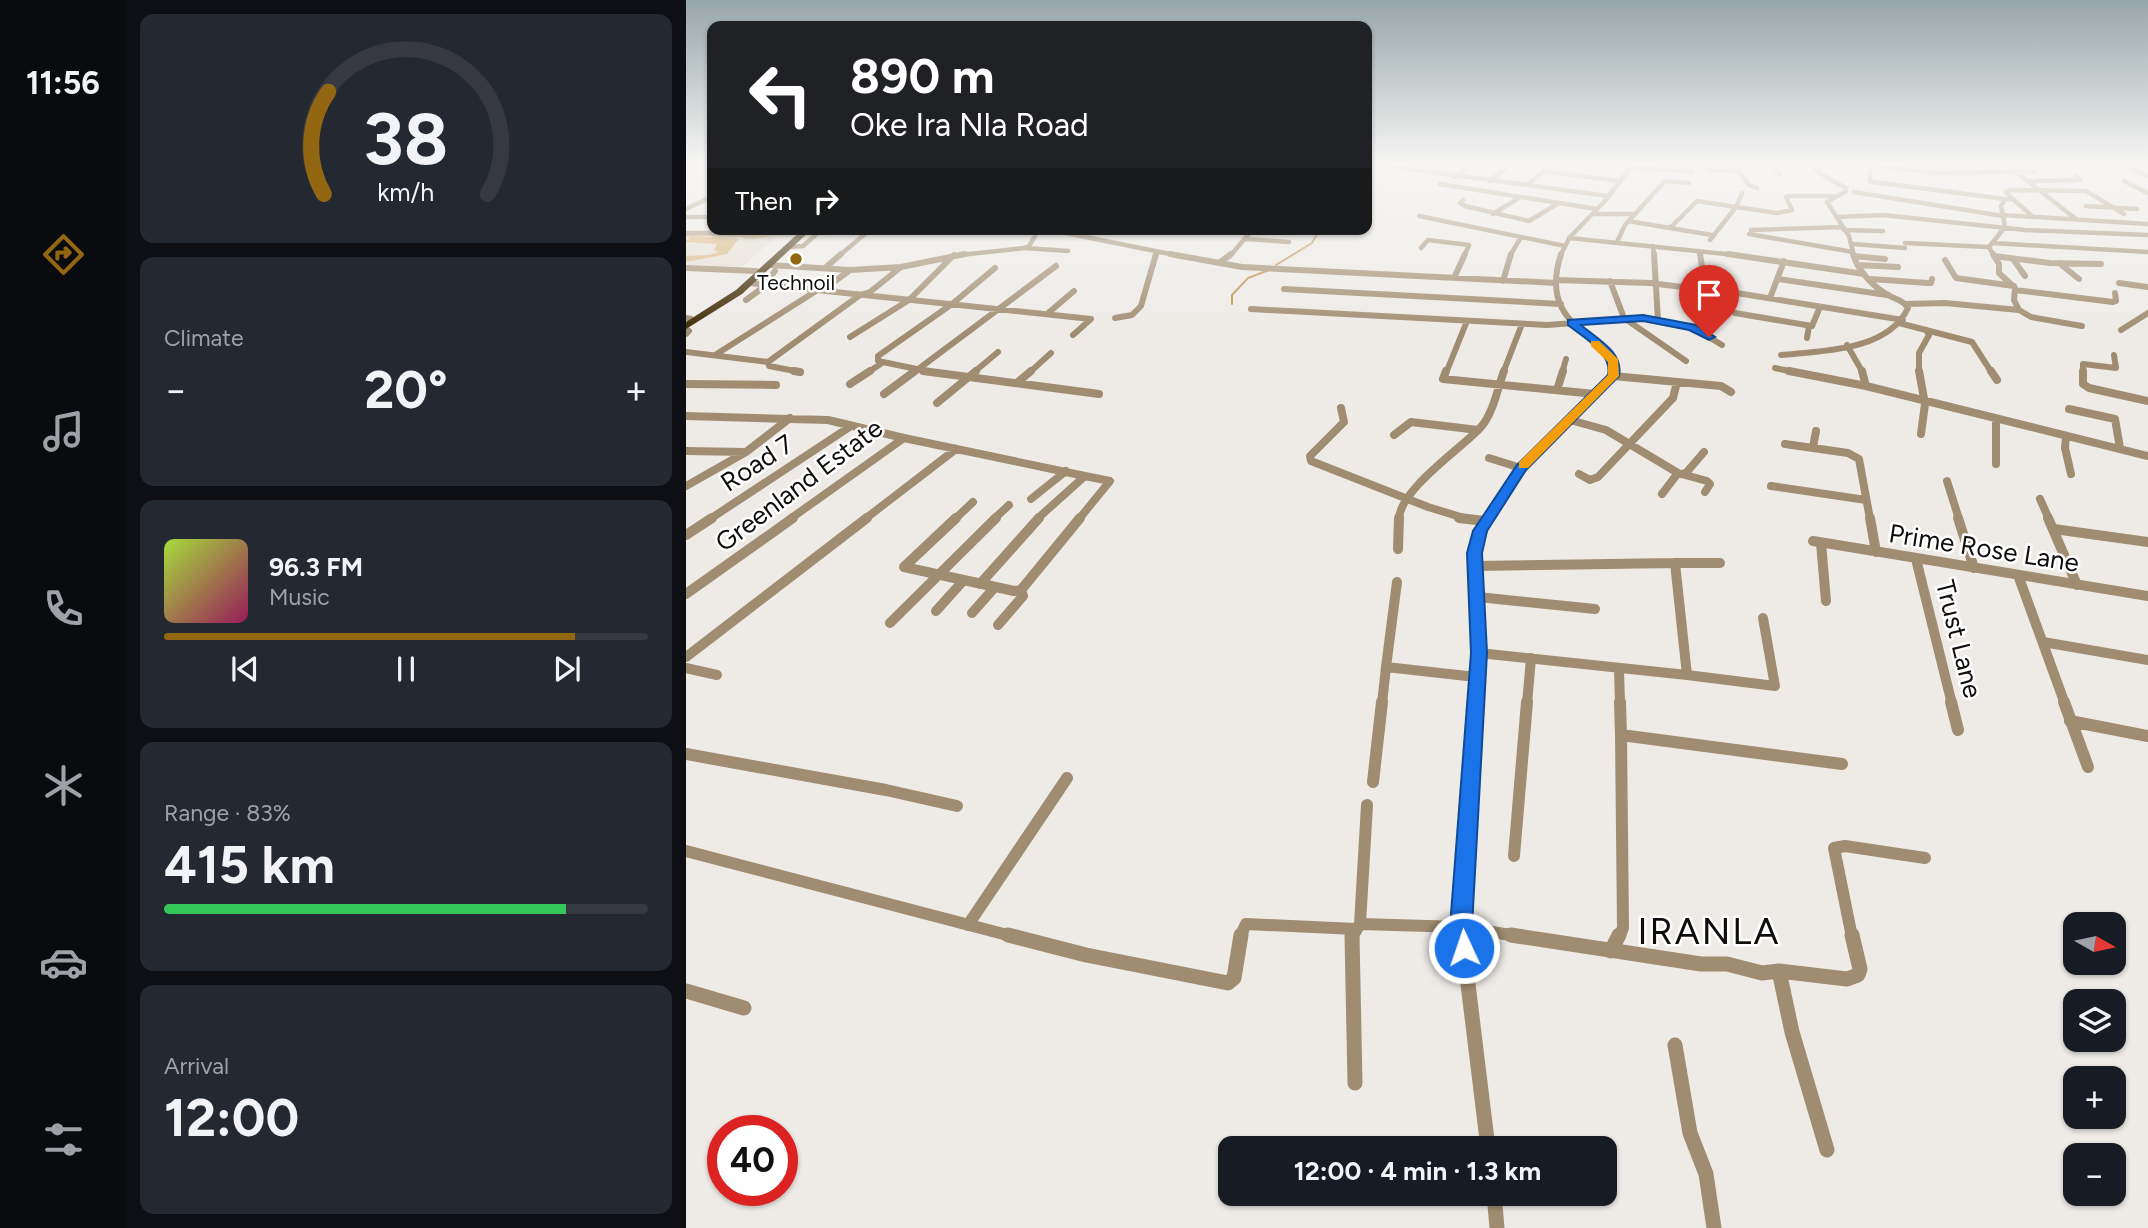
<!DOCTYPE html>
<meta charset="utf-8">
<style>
:root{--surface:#171b24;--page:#242831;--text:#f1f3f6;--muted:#9ea1a6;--line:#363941;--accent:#936712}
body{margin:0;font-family:Figtree,sans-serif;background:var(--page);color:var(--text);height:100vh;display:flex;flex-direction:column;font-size:26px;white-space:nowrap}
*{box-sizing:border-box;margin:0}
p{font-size:23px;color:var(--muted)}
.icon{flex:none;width:38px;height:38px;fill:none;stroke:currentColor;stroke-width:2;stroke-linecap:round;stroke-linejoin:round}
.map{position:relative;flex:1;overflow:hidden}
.side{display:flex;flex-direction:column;gap:14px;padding:14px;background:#0d0f14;width:560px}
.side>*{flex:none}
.guide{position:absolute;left:21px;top:21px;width:665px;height:214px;border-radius:14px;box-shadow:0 2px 5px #0004;background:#202124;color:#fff;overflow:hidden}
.needle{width:46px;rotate:99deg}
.tools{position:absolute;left:1377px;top:912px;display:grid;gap:14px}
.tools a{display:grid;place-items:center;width:63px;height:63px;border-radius:14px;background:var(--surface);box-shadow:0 2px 5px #0004;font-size:35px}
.speed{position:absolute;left:21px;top:1115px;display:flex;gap:14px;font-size:35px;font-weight:700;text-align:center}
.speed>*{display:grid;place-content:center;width:91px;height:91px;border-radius:50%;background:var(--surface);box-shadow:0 2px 5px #0004;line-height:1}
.speed .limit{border:10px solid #d22;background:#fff;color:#111}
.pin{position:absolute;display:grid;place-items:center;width:60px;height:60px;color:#fff;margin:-72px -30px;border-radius:50% 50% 50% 0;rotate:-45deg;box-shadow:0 0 7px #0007}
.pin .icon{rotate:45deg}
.me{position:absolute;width:77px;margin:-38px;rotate:357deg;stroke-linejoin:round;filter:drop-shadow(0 0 5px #0008)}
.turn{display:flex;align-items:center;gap:24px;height:147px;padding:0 28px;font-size:32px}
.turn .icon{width:91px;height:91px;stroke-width:2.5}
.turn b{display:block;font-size:49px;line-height:60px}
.then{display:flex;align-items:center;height:66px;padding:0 28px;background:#0003;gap:14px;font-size:26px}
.big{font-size:52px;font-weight:700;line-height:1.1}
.side .tile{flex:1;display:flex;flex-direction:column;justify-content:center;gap:10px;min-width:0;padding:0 24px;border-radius:14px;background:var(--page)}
.side .dial{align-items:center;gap:0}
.dial svg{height:182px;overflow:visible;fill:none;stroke:var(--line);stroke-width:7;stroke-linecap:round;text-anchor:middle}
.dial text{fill:var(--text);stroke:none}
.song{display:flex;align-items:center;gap:21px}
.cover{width:84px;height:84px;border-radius:10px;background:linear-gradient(135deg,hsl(80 70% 55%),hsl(330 70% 35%))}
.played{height:7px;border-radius:4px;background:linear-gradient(90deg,var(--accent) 85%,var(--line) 85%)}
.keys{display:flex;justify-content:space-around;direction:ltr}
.heat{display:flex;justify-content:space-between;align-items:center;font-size:38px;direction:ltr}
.charge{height:10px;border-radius:5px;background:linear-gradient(90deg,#34c759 83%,var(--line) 0)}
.trip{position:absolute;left:532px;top:1136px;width:399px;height:70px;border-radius:14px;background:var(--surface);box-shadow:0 2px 5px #0004;font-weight:700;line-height:70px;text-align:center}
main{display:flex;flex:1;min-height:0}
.tabs{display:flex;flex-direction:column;width:126px;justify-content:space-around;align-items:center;background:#090b0e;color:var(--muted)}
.tabs .icon{width:49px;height:49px}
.tabs .active{color:var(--accent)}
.tabs b{font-size:32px;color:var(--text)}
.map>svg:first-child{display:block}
</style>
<main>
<nav class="tabs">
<b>11:56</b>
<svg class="icon active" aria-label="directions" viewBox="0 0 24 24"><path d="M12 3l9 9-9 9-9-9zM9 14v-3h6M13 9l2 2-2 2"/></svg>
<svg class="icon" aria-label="music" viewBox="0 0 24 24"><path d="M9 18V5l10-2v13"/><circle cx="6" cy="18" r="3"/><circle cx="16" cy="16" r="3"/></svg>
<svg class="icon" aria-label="phone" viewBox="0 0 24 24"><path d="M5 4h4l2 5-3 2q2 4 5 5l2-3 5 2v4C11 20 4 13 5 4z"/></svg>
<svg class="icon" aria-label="climate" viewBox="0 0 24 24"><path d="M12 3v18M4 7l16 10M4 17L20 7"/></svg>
<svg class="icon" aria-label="car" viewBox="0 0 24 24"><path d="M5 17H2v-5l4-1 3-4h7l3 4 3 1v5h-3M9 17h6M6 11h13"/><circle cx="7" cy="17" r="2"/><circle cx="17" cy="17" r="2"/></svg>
<svg class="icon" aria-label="filters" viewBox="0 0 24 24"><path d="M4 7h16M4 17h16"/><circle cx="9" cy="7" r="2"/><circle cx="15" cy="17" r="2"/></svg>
</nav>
<section class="side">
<div class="tile dial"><svg viewBox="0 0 100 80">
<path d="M14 69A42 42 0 1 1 86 69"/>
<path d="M14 69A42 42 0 0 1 16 24" stroke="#936712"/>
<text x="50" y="56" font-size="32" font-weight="700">38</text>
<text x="50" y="72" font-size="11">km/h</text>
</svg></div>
<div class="tile"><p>Climate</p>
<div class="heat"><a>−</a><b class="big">20°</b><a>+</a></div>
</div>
<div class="tile">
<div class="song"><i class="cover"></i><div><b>96.3 FM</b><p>Music</p></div></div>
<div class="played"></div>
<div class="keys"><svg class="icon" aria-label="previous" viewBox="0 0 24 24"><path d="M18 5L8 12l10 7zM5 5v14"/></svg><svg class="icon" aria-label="pause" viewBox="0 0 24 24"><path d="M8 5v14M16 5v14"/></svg><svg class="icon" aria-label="next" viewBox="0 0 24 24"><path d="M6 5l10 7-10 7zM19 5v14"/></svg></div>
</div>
<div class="tile"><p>Range · 83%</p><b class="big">415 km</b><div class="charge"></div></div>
<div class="tile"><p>Arrival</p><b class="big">12:00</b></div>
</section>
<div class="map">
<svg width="1462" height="1228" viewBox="0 0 1462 1228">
<rect width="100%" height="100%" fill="#eeebe7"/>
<path fill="#e6dfd4" d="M0 234 92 235 53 270 0 267Z"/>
<path fill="#d9b47c" d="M0 234 92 235C76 237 75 239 56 239L60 237 12 236 53 239 41 254 6 261H0V256L23 255 33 252 28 250 31 244 0 242V240L5 238 0 237Z"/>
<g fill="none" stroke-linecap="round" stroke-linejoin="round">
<path stroke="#bd924e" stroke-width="2" d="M590 265 626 243 634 229
M546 304V295L562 278 583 270"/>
<path stroke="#a08d71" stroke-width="4.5" d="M21 162 18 166H26
M872 162 893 164
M1047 162 1063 185 1071 188
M1084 162 1094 175
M1121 162 1135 174 1160 188V191L1141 202 1163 236 1168 256
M1150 162 1253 173 1349 171
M1258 162 1272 173
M1294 162 1296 164
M1383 162 1424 166 1462 164
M694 165 922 196
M1184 166V181L1187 182 1319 199H1327L1320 192 1325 190 1400 191 1438 214
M1443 167 1462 176
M947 168 1006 171
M1022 170 1054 171
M858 171 933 181
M1329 171 1390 219
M769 177 789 162
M804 181 827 162
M1344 181 1394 180 1390 176
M1438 181 1462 193
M754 184 911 209
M842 184 858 171 863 162
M1168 192 1317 216
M1056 193 1050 207 1091 213 1106 210 1100 197 1102 196H1147
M1327 199 1346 216
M777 200 774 203 779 206 843 221 873 203
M1400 206 1451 209
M0 209 23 198
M807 214 834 197
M906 214H949
M1316 215 1462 224
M733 216 879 246
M0 217H26
M1151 217 1197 215 1339 230 1462 235
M942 221 1026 235
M984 228 1011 201 1050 207 1024 240
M360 229 494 256
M1065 230 1157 227
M1158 230 1197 231
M0 233H112
M132 233 181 232
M1063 234 1167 252
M883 238 1059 256
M559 239 603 242
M931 242 939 225 979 181 1003 183
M1219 243 1303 247
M1306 243 1462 252
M1167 244 1219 248
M967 246 968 256
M103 247 117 246 132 233H118
M339 248 382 251
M735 248 742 240 783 245 778 256
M1013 251 1014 256
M153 256 180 233
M265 256 338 248 343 246 349 236
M470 256 471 252
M544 256 567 229
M824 256 835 237
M874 256 884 237 918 202 949 162
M1308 256 1303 247 1319 227 1315 206 1319 199"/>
<path stroke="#a08d71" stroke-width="6" d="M484 254 556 267 870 283
M875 254C849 334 932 334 927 373
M968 254 972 320
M1014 254 1024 315
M1042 254 1178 274
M1168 256 1199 259
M1308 256 1364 263 1415 264
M1327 259 1339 276
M1259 260 1270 278 1328 286
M533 263 545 254
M1373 263 1393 279
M84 265 164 270 215 267 279 254
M1172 265 1212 267
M0 268 70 271
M139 268 155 254
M768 278 779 254
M1092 279 1201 295
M1185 279 1242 283H1245L1246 279
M870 280 964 283 1021 290
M817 281 825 254
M924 281 938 318 1000 361
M64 283 405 319 387 335
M1433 283 1462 287
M1020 288 1217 320
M598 289 875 304
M137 290 164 270
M1329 290 1427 302 1430 301 1429 293
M1084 298 1098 261
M60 300 75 289 89 271
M1220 304 1259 303 1333 310 1328 300 1329 288 1313 273V264L1307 254
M565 309 861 325 957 318 1006 327 1036 345
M1333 310 1345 317 1396 326
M1049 313 1126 326 1134 307
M361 314 388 291
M0 318 5 319
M429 318 446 315 455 306 470 254
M1213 323 1286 342 1306 373
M0 329 3 331 0 334
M1435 330 1462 313
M164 337 223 300 268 255
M1121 338 1123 326
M1161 345 1177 373
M0 352 82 362 83 366 114 372
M29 355 130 291
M1095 355C1137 351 1202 351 1222 308 1217 300 1211 300 1204 296 1189 289 1171 270 1167 254
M82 362 174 295 184 292 215 267
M1089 368 1112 373
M181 373 196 363
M227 373 370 266
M250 373 192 361V356L266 304 309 268
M287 373 312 352
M343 373 365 353
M760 373 781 321
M817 373 836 324
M876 373 880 359
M1233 373V353L1243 335 1240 330
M1397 373V364L1430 368 1428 355"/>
<path stroke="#a08d71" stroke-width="8" d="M108 371 114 372
M237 371 413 394
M760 371 757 379 909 394
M1103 371 1180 386 1462 456
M1176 371 1180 386
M1233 371 1239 404 1235 434
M1305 371 1311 380
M1397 371V384L1403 388 1462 401
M927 376 1035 386 1045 392
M331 383 345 371
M0 384 90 385
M164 384 184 371
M871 390 877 371
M198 394 229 371
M251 403 290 371
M655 408 658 422 624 456 625 461 742 507 781 519
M1383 409 1429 419 1434 448
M0 416 142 420 218 438 104 519
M884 420 920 430 992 473 1021 481 1024 484 1019 492
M1310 420V464
M708 435 725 422 792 430
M1380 436 1379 448 1385 474
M218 438 399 476 351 519
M1099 444 1162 453 1173 459 1184 519
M1127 447 1130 431
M0 451 60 452
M803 458 835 468
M893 474 904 480 912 477 987 398 991 382
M996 474 1000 473 1018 452
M1261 481 1273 519
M0 486 60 452 104 418
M1085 486 1180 500
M976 494 992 473
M345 499 380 471
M1354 499 1363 519
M24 519 165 426
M179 519 270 449
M269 519 287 502
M308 519 323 505
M393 519 424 481 399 476
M713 519C714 489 775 449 795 427 807 414 812 387 818 371
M800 519 835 468 927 376 928 371"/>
<path stroke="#a08d71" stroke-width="10" d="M270 518 218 567 328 591 335 590 394 518
M773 518 799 521
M1184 518 1190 552
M1272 518 1288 568
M1362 518 1391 585
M1368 529 1462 542
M0 535 26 518
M1127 541 1462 596
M1135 543 1140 601
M712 549 713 518
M1230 559 1266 704
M790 566 989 563
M1332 575 1379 704
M294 584 353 518
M0 594 107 518
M792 597 909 609
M250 611 277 581
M286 613 309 587
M204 623 310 518
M312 625 337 596 335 590
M1357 642 1462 660
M793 653 1001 675 989 563H1034
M0 657 181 518
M700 667 711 582
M0 668 31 675
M933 669 934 704
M1001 675 1089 686 1077 618
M696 704 700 667 790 677
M790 704 793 653 789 553 801 518
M841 704 845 658"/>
<path stroke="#a08d71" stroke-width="12" d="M934 702 935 735 1156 764
M1265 702 1272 730
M1378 702 1402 767
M1384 721 1462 736
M0 754 200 790 271 806
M687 782 696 702
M0 851 329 937
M828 856 841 702
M674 924 681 805
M282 925 381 778
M554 937 560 924 669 929
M666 937 674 924 775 927 837 937
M776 937 790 702
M933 937 937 928 935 735
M1166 937 1148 848 1159 846 1239 858"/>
<path stroke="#a08d71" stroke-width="15" d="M322 935 400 955 542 983 548 978 555 935
M666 935 669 1083
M776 935 802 1148
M825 935 1015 964H1041L1076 973 1093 971 1161 979 1172 975 1174 969 1166 935
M925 951 933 935
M1093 971 1106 1032 1141 1150
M0 991 58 1008
M989 1045 1004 1133 1020 1174 1028 1228
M808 1194 811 1228"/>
<path fill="#3e2902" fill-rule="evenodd" d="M117 229H126L56 294 0 329V322L50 290Z"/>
</g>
<linearGradient id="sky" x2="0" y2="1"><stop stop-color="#97a6aa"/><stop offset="0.49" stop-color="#f7f6f4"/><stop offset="1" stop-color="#f7f6f4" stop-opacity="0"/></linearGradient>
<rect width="1462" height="334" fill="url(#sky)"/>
<path fill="#1a73e8" stroke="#114b97" stroke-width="2" d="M957 315 1010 325 1029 337 1023 340 1003 330 957 321 895 325C911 339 938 352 933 376L840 470 801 531 796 553 801 653 786 927 789 948 786 956 778 959 770 956 764 927 785 653 781 553 787 531 831 465 922 375C927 353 897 337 882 325V320Z"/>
<path fill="#f59e0b" d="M905 341H913L932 359 933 376 842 468H833V462L922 375V362L905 346Z"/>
<circle fill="#936712" stroke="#fff" stroke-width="2.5" cx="110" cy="259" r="7"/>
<g text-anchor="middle" stroke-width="5" stroke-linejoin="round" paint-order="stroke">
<g font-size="21" fill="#0e0d0b" stroke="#fff">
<text x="110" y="290">Technoil</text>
</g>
<g font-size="26" fill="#0e0d0b" stroke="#fff">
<text transform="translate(71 463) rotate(-33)" y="9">Road 7</text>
<text transform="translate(113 485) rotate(-37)" y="9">Greenland Estate</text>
<text transform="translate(1298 548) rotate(9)" y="9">Prime Rose Lane</text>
<text transform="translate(1273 639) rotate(76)" y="9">Trust Lane</text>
</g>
<g font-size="37" letter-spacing="2" fill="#0e0d0b" stroke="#fff">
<text x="1023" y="944">IRANLA</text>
</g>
</g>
</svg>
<div class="tools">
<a><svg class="needle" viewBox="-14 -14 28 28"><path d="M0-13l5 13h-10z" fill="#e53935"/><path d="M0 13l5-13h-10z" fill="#9ea1a6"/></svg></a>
<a><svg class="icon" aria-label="layers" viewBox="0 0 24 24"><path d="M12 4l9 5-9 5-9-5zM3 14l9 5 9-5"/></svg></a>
<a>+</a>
<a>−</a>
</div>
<div class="speed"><div class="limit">40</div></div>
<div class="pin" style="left:1023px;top:337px;background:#d93025"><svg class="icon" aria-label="arrive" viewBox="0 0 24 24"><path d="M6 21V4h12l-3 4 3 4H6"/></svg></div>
<svg class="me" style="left:778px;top:948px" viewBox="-20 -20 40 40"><circle r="17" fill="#1a73e8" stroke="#fff" stroke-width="3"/><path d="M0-11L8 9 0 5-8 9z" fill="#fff"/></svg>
<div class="trip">12:00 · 4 min · 1.3 km</div>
<div class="guide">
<div class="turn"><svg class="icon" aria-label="left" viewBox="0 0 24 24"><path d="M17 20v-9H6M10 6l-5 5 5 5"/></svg><div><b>890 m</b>Oke Ira Nla Road</div></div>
<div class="then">Then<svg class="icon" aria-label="right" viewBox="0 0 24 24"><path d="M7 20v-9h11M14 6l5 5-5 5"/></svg></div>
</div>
</div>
</main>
